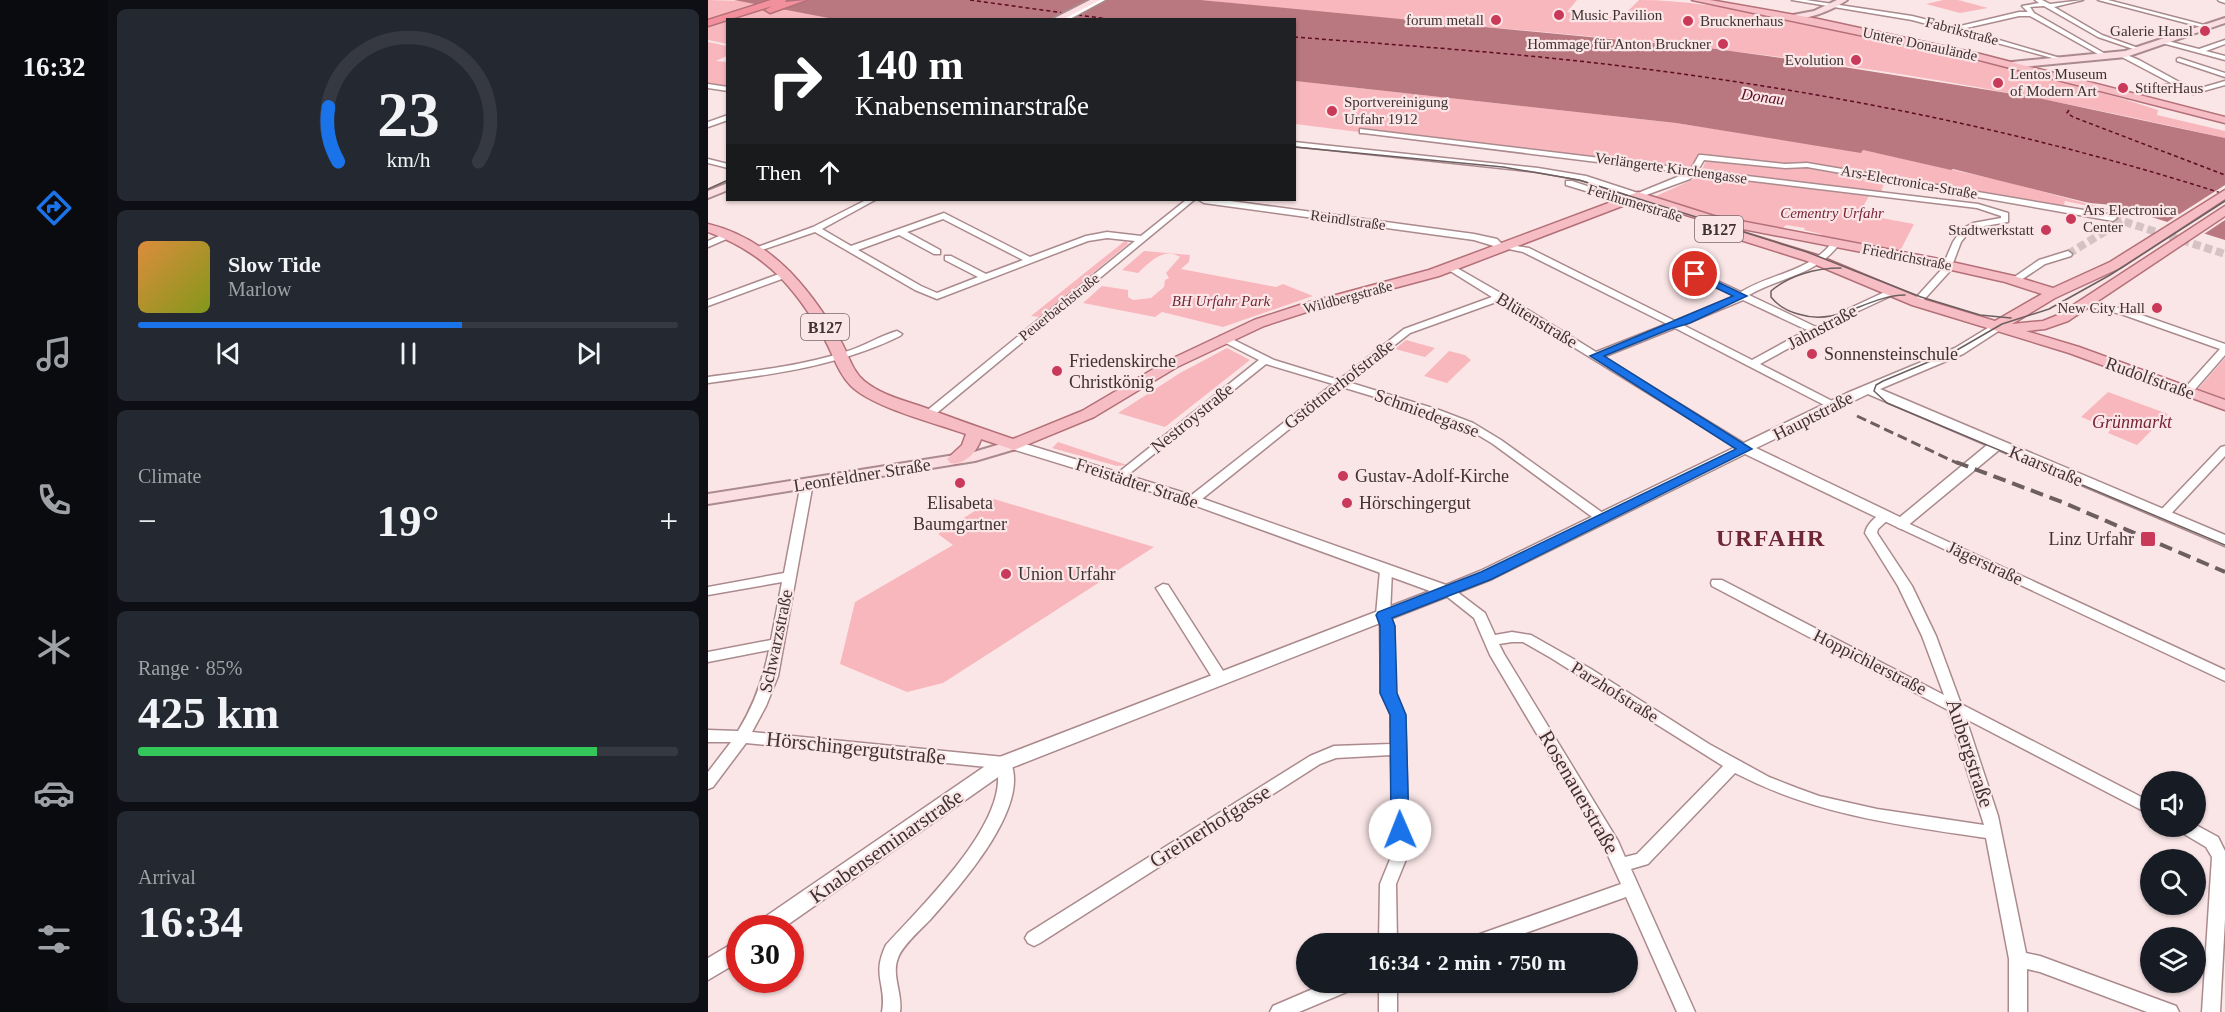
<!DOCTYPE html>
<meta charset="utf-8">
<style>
:root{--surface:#171b24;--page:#242831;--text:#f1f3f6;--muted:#9ea1a6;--line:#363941;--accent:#1a73e8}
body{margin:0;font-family:"Times New Roman",serif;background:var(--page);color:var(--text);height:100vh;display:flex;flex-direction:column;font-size:22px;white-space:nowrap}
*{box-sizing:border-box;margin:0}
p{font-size:20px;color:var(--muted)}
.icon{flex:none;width:33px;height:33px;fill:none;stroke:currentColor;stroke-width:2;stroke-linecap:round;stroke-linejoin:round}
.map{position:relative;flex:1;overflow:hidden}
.drawer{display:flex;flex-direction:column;gap:9px;padding:9px;background:#0d0f14;width:600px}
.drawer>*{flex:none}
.hud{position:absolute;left:18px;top:18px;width:570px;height:183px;border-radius:0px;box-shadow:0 2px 4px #0004;background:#202124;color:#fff;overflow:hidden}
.tools{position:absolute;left:1432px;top:771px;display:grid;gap:12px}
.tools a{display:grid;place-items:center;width:66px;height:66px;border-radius:50%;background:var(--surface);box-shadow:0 2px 4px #0004;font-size:30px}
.speed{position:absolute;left:18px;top:915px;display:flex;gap:12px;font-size:30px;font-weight:700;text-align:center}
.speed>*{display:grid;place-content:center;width:78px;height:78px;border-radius:50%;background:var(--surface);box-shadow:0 2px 4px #0004;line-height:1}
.speed .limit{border:9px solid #d22;background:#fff;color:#111}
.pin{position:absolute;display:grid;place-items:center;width:51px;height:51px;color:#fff;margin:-26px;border:3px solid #fff;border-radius:50%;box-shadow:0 2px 6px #0007}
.me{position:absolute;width:66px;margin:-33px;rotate:359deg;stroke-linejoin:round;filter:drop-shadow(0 0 4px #0008)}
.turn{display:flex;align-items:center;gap:21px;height:126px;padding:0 30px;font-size:27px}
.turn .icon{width:78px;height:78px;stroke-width:2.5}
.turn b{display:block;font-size:42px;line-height:51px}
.then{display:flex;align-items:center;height:57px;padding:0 30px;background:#0003;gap:12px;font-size:22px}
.big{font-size:45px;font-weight:600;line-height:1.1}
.drawer .card{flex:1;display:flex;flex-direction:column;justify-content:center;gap:9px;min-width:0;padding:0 21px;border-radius:9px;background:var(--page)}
.drawer .dial{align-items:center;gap:0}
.dial svg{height:156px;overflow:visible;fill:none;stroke:var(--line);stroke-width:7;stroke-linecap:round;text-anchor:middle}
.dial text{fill:var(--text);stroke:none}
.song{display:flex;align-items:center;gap:18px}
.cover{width:72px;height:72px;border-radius:9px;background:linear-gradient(135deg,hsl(30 70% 55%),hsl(70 70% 35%))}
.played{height:6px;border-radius:3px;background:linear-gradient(90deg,var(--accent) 60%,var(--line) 60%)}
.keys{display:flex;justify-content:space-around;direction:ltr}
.heat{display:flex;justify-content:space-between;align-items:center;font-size:33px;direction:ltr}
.charge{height:9px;border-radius:4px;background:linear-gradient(90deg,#34c759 85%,var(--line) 0)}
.trip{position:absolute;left:588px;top:933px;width:342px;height:60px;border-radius:30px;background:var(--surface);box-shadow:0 2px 4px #0004;font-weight:600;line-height:60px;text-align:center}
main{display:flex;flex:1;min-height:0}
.menu{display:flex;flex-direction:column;width:108px;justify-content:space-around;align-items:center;background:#090b0e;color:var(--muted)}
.menu .icon{width:42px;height:42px}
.menu .on{color:var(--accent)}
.menu b{font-size:27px;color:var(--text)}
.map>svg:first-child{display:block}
</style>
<main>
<nav class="menu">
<b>16:32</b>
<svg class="icon on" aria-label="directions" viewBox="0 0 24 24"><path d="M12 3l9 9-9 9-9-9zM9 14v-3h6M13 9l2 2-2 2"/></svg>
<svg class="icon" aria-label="music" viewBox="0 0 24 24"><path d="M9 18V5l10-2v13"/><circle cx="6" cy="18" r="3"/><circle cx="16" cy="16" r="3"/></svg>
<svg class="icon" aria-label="phone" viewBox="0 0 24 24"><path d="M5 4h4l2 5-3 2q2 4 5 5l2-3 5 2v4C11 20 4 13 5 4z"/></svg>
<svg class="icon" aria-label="climate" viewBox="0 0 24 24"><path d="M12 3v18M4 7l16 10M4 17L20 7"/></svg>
<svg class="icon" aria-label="car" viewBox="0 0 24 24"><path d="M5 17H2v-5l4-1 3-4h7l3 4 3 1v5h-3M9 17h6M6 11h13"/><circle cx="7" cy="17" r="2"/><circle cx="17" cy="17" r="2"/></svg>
<svg class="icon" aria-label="filters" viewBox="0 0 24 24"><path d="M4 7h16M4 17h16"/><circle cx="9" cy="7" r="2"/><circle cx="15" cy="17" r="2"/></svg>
</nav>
<section class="drawer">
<div class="card dial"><svg viewBox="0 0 100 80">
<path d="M14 69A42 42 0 1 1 86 69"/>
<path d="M14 69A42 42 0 0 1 9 41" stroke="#1a73e8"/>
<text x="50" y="56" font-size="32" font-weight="700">23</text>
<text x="50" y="72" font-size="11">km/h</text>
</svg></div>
<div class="card">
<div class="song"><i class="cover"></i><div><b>Slow Tide</b><p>Marlow</p></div></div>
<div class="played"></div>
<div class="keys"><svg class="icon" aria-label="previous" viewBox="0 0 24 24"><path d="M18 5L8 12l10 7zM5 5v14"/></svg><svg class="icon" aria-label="pause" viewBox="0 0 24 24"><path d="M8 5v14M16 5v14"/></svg><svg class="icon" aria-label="next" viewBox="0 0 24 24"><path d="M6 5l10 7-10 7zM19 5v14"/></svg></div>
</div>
<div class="card"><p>Climate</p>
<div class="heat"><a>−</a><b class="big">19°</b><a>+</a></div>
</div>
<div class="card"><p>Range · 85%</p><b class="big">425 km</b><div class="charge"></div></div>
<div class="card"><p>Arrival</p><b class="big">16:34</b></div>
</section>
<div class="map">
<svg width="1517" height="1012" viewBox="0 0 1517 1012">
<rect width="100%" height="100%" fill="#fbe6e7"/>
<path fill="#f8b7bd" d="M0 0 36 1 131 19 20 20 19 44 0 40Z
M493 0H869L859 12 913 18 931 0C1005 0 1091 22 1164 38 1260 59 1356 79 1450 110L1449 115 1517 131V138C1370 104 1222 76 1072 57 880 33 686 21 493 0Z
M1235 0H1250L1280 8 1252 13 1218 4Z
M0 42 19 46V56L8 61 19 62V87L0 85Z
M587 81 968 123 1153 152 1155 150 1291 180 1410 212 1357 201 1356 205 1407 216 1178 176 1173 193 993 172 1000 156 992 154 981 170 658 130 651 132 587 124Z
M995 175 1162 194 1151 214 1206 224 1191 253 1112 238 1113 234 1096 230 1097 228 1078 225 1073 230 1007 217 946 197Z
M418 240 420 244 331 317 323 316Z
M436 251 482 255 481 262 473 269 568 287 575 284 605 296 515 327 454 312 447 317 375 303 394 286 420 290V297L425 300 443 298 456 287 457 280 461 278 458 273 472 257C456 246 441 263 430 273L414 270Z
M698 340 727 348 717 357 687 349Z
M519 348 542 360 457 427 410 413 472 373Z
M741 351 757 355 763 360 739 383 716 376Z
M1517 358V399L1490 389Z
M1400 392 1460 414 1429 445 1400 433 1403 429 1373 417Z
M350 442 419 465 409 466 344 448Z
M286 499 446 547 235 683 199 692 132 664 147 602 245 545 230 534Z"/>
<path fill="#b9777f" d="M26 0H493L1008 49 1104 62 1330 98 1517 138V240L1405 205 1381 203 1245 169 1243 170 1155 150 1153 153 968 123 587 81 586 20H131Z"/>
<path fill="#fbe6e7" d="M1517 185V220L1493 236 1456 224Z"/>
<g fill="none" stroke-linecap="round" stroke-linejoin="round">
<path stroke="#5d0c22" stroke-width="1.5" stroke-dasharray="4 3" stroke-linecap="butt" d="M262 0 356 13
M370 15 408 20
M586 37C690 45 794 52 897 64 1106 89 1313 129 1513 193
M1361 110 1359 113 1365 117 1517 175"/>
<path stroke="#d5c2c3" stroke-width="8" stroke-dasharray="8 4" stroke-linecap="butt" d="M1405 218 1517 254
M1360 254 1414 221"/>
<g stroke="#aa8a8d" stroke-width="3">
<path id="minor" d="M390 0H397L360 20H351Z
M1084 0H1098L1204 16 1248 27 1311 12H1320L1314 6 1331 3 1327 0H1334L1342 4 1375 0 1346 7 1394 35 1436 50 1431 51 1390 37 1336 6 1322 7 1326 13 1401 56V58H1397L1322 16H1311L1254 29 1359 60V62L1204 20Z
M1390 0H1400L1500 26 1497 28Z
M1510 0H1517V3L1511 1Z
M1456 40 1491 49 1517 40V44L1498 51 1517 56V60L1454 43Z
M1414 53 1431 60 1486 90 1517 81V85L1485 94 1471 87 1447 90 1420 98V96L1444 87 1465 84 1412 56V54Z
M1471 58 1517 73V77L1469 61V59Z
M0 84 20 87V91L0 88Z
M20 115V120L0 127V122Z
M652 129 983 169 991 155H994L1077 164 1099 163 1405 215 1409 218 1405 221 1099 167 1077 168 996 160 990 170 1270 204 1300 213V222L1270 227 1260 233 1253 242 1242 271 1212 304 1209 305 1204 302 1233 270 1245 242 1254 229 1265 223 1293 218V216L1269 208 987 174 982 179 930 198 874 180 830 172 586 146V142L830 168 878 176 930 193 979 173 655 133H652Z
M0 159 20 164V168L0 163Z
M858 181H864L921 200 914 202 858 185Z
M158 200H167L114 229 143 246 236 213 322 257 378 236 399 232 433 236 478 200H486L224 417H216L215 415 216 413 427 241 399 238 380 241 229 299 207 290 107 232 51 251 44 249 105 227ZM235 219 315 260 278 274 243 256H237V260L270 277 229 293 213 286 150 250 191 235 226 254H232V250L199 232Z
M20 232 23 233V237L0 247V241Z
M1128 240 1132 243C1110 275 1072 277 1041 295L1108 327 1122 323 1138 310 1181 290H1187V294L1144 314 1128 327 1110 332 1052 364 1130 404 1131 406 1130 408H1122L967 328 895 357 1042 447 1044 449 1042 451H1034L791 301 702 333 640 382 731 410 765 423 793 440 899 516 901 519 899 522H891L785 444 757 427 723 414 634 387 489 503H481L479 500 481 497 625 384 558 364 416 478 412 479 406 476 551 360 512 340V336H518L566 360 631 380 696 329 784 297 739 269 737 267 742 264 796 295 888 352 959 324 815 252 796 248V244L821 248 967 321 1027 296 974 271V267H980L1033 292C1063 273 1103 272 1125 241ZM1035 300 1099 330 1044 360 975 325Z
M1360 251 1364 254 1363 256 1337 264 1310 282H1304L1302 280 1331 260Z
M79 271 82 272V276L0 306V300Z
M1377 300 1419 310 1517 344V355L1483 394H1475L1474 392 1475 390 1512 349 1413 314 1374 305 1372 303Z
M189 331 194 334 192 336C131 366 67 374 0 383V377C46 371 93 366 137 352 155 347 171 336 189 331Z
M1517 446V456L1459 518H1451L1449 515 1451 512 1513 447Z
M99 479 105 483 70 676 58 706 44 732 296 757 301 759C326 804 251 887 222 920 213 929 194 946 190 958 183 975 195 994 192 1012H174C179 984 163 976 178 945 213 906 301 823 289 768L38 743 5 787 0 789V772L23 742H0V730L30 731C46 705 55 680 61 650L0 662V652L63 640 74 582 0 595V587L76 573 93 483Z
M1177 513 1183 517 1170 529 1169 533 1204 586 1228 636 1253 704 1443 802V815L1258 719 1290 816 1318 953 1332 956 1468 1006 1471 1012H1439L1332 972 1319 969V1012H1301V959L1278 838C1190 825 1108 815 1027 773L940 864 923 869 987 1012H969L918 897 787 944H755L758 939 913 884 897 849 782 655 766 618 732 591 739 587 744 588 777 613 787 635 804 632 823 635 883 669 1001 744 1061 777 1089 788 1111 796 1169 809 1276 825 1240 710 1004 586 1003 583 1004 580H1014L1236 695 1214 636 1190 586 1157 533C1159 524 1168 515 1177 513ZM804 642H815L843 658 1015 766 929 854 917 857 910 841 796 654 791 644Z
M1193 520 1517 670V681L1189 527 1187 524 1189 521Z
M678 566 684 570 682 615 686 626 687 693 697 715 701 852 688 884 689 944H671L672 884 685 852 683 755 628 758 612 764 332 943 326 946 320 943 317 938 320 933 602 756 626 746 683 744V715L673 693 672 626 668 615 672 570Z
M455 584 460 585 517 674 519 678 517 682H507L448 588Z
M1488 825 1510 837 1517 851V919L1512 1012H1494L1504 857 1498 847 1471 831 1469 826H1488Z
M621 982H651L648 988 591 1012H562L565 1006Z
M671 982H689V1012H671Z"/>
</g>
<g stroke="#aa8a8d" stroke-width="3">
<path id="tertiary" d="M491 200H515L766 234 789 239 794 244 789 247 766 240 496 203Z
M1288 323 1294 327 1292 330 1255 354 1172 389 1517 535V546L1291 450 1198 527 1193 529 1037 454 784 579 303 768 75 928H48L51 921 289 758 722 591 480 503 301 448 299 445 301 442H311L490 497 738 585 772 571 1139 393 1247 348ZM1160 394 1279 445 1192 517 1048 448Z
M32 939V961L0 980V958Z"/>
</g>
<g stroke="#aa8a8d" stroke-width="4">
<path id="secondary" d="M382 0H392L354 20H343Z
M1129 0H1139C1127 9 1093 24 1080 16L1106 11Z
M1517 18V23L1418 57 1304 68 1300 65 1304 62 1417 51Z
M20 183V190L0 198V191Z
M306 440 311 442 314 445 311 448 267 461 0 504V494L266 452Z"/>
</g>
<g stroke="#b37078" stroke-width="3">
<path id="primary" d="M984 0H1002L1110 19 1272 54 1517 117V123L1271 60Z
M1517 190V199L1412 268 1347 298 1304 324 1335 321 1350 315 1517 206V216L1360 321 1337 329 1318 331 1371 347 1517 400V410L1361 353 1204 305 1099 261 1023 237 1022 234 1028 230 1109 255 1214 299 1287 321 1334 294 1297 282 1226 266 1004 223 930 200 731 276 608 309 556 326 469 367 386 417 306 450 273 439C269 452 256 466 242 463L239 459 254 445 258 434C227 423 166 408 143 386 130 373 125 354 116 338 87 287 57 253 0 232V224C62 239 100 286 131 338 140 352 143 370 156 381 173 395 195 400 215 407 245 418 275 429 305 439L374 411 459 361 546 320 598 303 721 270 930 192 1006 216 1226 258 1306 276 1345 288 1402 262Z"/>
</g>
<g stroke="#b37078" stroke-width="3">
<path id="motorway" d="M63 0H78L77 2 98 0 62 13 57 10 64 6 0 26V20Z"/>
</g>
<use href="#minor" fill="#fff" fill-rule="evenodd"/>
<use href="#tertiary" fill="#fff" fill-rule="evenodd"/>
<use href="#secondary" fill="#fbdee2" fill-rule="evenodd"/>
<use href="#primary" fill="#f7bdc4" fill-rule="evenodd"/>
<use href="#motorway" fill="#f2919d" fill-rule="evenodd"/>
<path stroke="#6d5e5f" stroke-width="1.5" d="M586 147 795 167 871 180 1099 252 1213 297 1272 315 1303 318
M0 189 20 180
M1517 201 1402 275 1341 309 1294 324 1249 350 1175 381 1168 385 1166 391 1179 403 1517 545
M1133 268C1108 268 1082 275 1063 291V297C1070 306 1079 311 1090 314 1131 327 1157 296 1197 295"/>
<path stroke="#6d5e5f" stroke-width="3" stroke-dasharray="10 5" stroke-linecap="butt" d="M1149 416 1251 464"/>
<path stroke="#6d5e5f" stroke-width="4" stroke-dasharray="13 7" stroke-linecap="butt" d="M1248 462 1354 502 1517 572"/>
</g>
<path fill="#1a73e8" stroke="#114b97" stroke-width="1.5" d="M987 271 1039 296 982 323 962 329 896 356 1044 449 784 579 684 618 687 626 689 693 698 715 701 830 699 835 692 838 686 835 683 830 682 715 672 693V626L668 615 670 612 773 572 1028 449 882 356 1025 296 983 276 982 274Z"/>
<g fill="#c93959" stroke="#fbe6e7" stroke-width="2">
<circle cx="851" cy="15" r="6"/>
<circle cx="788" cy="20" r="6"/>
<circle cx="980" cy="21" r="6"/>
<circle cx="1497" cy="31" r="6"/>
<circle cx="1015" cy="44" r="6"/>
<circle cx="1148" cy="60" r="6"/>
<circle cx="1290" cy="83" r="6"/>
<circle cx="1415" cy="88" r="6"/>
<circle cx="624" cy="111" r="6"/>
<circle cx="1363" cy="219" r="6"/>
<circle cx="1338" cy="230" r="6"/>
<circle cx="1449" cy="308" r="6"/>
<circle cx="1104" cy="354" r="6"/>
<circle cx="349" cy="371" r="6"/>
<circle cx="635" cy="476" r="6"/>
<circle cx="252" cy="483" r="6"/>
<circle cx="639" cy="503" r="6"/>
<rect x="1432" y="531" width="16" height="16" rx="3"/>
<circle cx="298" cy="574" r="6"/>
</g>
<g text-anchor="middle" stroke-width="4.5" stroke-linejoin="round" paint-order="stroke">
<g font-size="15" fill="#3f3233" stroke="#fbe6e7" text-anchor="start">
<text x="863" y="20">Music Pavilion</text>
<text x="776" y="25" text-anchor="end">forum metall</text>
<text x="992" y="26">Brucknerhaus</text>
<text x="1485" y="36" text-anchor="end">Galerie Hansl</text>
<text x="1003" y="49" text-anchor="end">Hommage für Anton Bruckner</text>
<text x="1136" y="65" text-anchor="end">Evolution</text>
<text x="1302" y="79">Lentos Museum<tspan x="1302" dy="17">of Modern Art</tspan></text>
<text x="1427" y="93">StifterHaus</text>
<text x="636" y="107">Sportvereinigung<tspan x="636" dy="17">Urfahr 1912</tspan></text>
<text x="1375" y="215">Ars Electronica<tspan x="1375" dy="17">Center</tspan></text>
<text x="1326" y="235" text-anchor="end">Stadtwerkstatt</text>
<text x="1437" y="313" text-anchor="end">New City Hall</text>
</g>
<g font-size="15" fill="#3f3233" stroke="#fbe6e7">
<text transform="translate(1254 31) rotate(15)" y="5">Fabrikstraße</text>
<text transform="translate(1212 44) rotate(12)" y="5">Untere Donaulände</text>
<text transform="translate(963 168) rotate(8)" y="5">Verlängerte Kirchengasse</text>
<text transform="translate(1201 182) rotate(10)" y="5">Ars-Electronica-Straße</text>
<text transform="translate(927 203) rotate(17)" y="5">Ferihumerstraße</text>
<text transform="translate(640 220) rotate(8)" y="5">Reindlstraße</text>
<text transform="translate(1199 257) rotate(11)" y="5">Friedrichstraße</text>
<text transform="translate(640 297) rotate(-15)" y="5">Wildbergstraße</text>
<text transform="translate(351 307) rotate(-39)" y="5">Peuerbachstraße</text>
</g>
<g font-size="15" font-style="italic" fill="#762636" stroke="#fbe6e7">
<text x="1124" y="218">Cementry Urfahr</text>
<text x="513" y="306">BH Urfahr Park</text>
</g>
<g font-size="16" font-style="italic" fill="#5d0c22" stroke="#fbe6e7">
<text transform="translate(1055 96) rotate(8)" y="6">Donau</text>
</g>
<g fill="#fbe6e7" stroke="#776869" stroke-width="1.5">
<rect x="987" y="216" width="48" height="26" rx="4.5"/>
<rect x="93" y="314" width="48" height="26" rx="4.5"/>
</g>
<g font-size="16" font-weight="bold" fill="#3f3233">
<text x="1011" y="235">B127</text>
<text x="117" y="333">B127</text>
</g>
<g font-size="18" fill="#3f3233" stroke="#fbe6e7">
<text transform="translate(829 320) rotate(31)" y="6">Blütenstraße</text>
<text transform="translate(1114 327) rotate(-28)" y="6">Jahnstraße</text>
<text transform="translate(1442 378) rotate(20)" y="6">Rudolfstraße</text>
<text transform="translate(631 384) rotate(-38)" y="6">Gstöttnerhofstraße</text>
<text transform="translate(719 413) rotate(20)" y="6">Schmiedegasse</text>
<text transform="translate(1105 416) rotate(-27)" y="6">Hauptstraße</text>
<text transform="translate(484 418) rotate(-39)" y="6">Nestroystraße</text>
<text transform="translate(1338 466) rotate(23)" y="6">Kaarstraße</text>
<text transform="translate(154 475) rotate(-9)" y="6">Leonfeldner Straße</text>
<text transform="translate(429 483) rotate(18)" y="6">Freistädter Straße</text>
<text transform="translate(1277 563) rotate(25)" y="6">Jägerstraße</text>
<text transform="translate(68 641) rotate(-78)" y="6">Schwarzstraße</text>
<text transform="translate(1162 662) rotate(27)" y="6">Hoppichlerstraße</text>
<text transform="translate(907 692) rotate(32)" y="6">Parzhofstraße</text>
</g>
<g font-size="18" fill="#3f3233" stroke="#fbe6e7" text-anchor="start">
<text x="1116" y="360">Sonnensteinschule</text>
<text x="361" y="367">Friedenskirche<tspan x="361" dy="21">Christkönig</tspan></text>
<text x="647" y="482">Gustav-Adolf-Kirche</text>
<text x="252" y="509" text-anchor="middle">Elisabeta<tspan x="252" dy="21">Baumgartner</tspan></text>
<text x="651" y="509">Hörschingergut</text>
<text x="1426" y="545" text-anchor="end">Linz Urfahr</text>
<text x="310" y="580">Union Urfahr</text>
</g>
<g font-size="18" font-style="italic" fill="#762636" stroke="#fbe6e7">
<text x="1424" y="428">Grünmarkt</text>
</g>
<g font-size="21" fill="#3f3233" stroke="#fbe6e7">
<text transform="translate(148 748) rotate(6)" y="7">Hörschingergutstraße</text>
<text transform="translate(1262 753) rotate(72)" y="7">Aubergstraße</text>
<text transform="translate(871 792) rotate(60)" y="7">Rosenauerstraße</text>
<text transform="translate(502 826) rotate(-32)" y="7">Greinerhofgasse</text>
<text transform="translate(178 846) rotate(-35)" y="7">Knabenseminarstraße</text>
</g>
<g font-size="24" font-weight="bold" letter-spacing="1.5" fill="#6e2734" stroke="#fbe6e7">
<text x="1063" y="546">URFAHR</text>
</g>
</g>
</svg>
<div class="tools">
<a><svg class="icon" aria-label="sound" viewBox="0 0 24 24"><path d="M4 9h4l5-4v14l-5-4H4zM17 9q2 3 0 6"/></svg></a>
<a><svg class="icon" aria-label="search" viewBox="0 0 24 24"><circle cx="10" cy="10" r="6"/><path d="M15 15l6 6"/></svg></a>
<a><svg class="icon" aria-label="layers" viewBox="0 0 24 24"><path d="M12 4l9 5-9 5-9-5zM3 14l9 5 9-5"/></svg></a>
</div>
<div class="speed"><div class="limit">30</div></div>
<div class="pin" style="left:987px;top:274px;background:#d93025"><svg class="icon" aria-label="arrive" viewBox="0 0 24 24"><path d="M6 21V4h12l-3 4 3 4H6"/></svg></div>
<svg class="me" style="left:692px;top:830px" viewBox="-20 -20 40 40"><circle r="19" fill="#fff"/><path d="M0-13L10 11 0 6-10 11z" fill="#1a73e8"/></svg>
<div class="trip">16:34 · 2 min · 750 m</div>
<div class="hud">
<div class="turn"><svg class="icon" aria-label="right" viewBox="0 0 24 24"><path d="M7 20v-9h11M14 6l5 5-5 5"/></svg><div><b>140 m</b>Knabenseminarstraße</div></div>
<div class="then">Then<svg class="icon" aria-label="ahead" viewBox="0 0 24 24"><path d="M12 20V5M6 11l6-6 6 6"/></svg></div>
</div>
</div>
</main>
